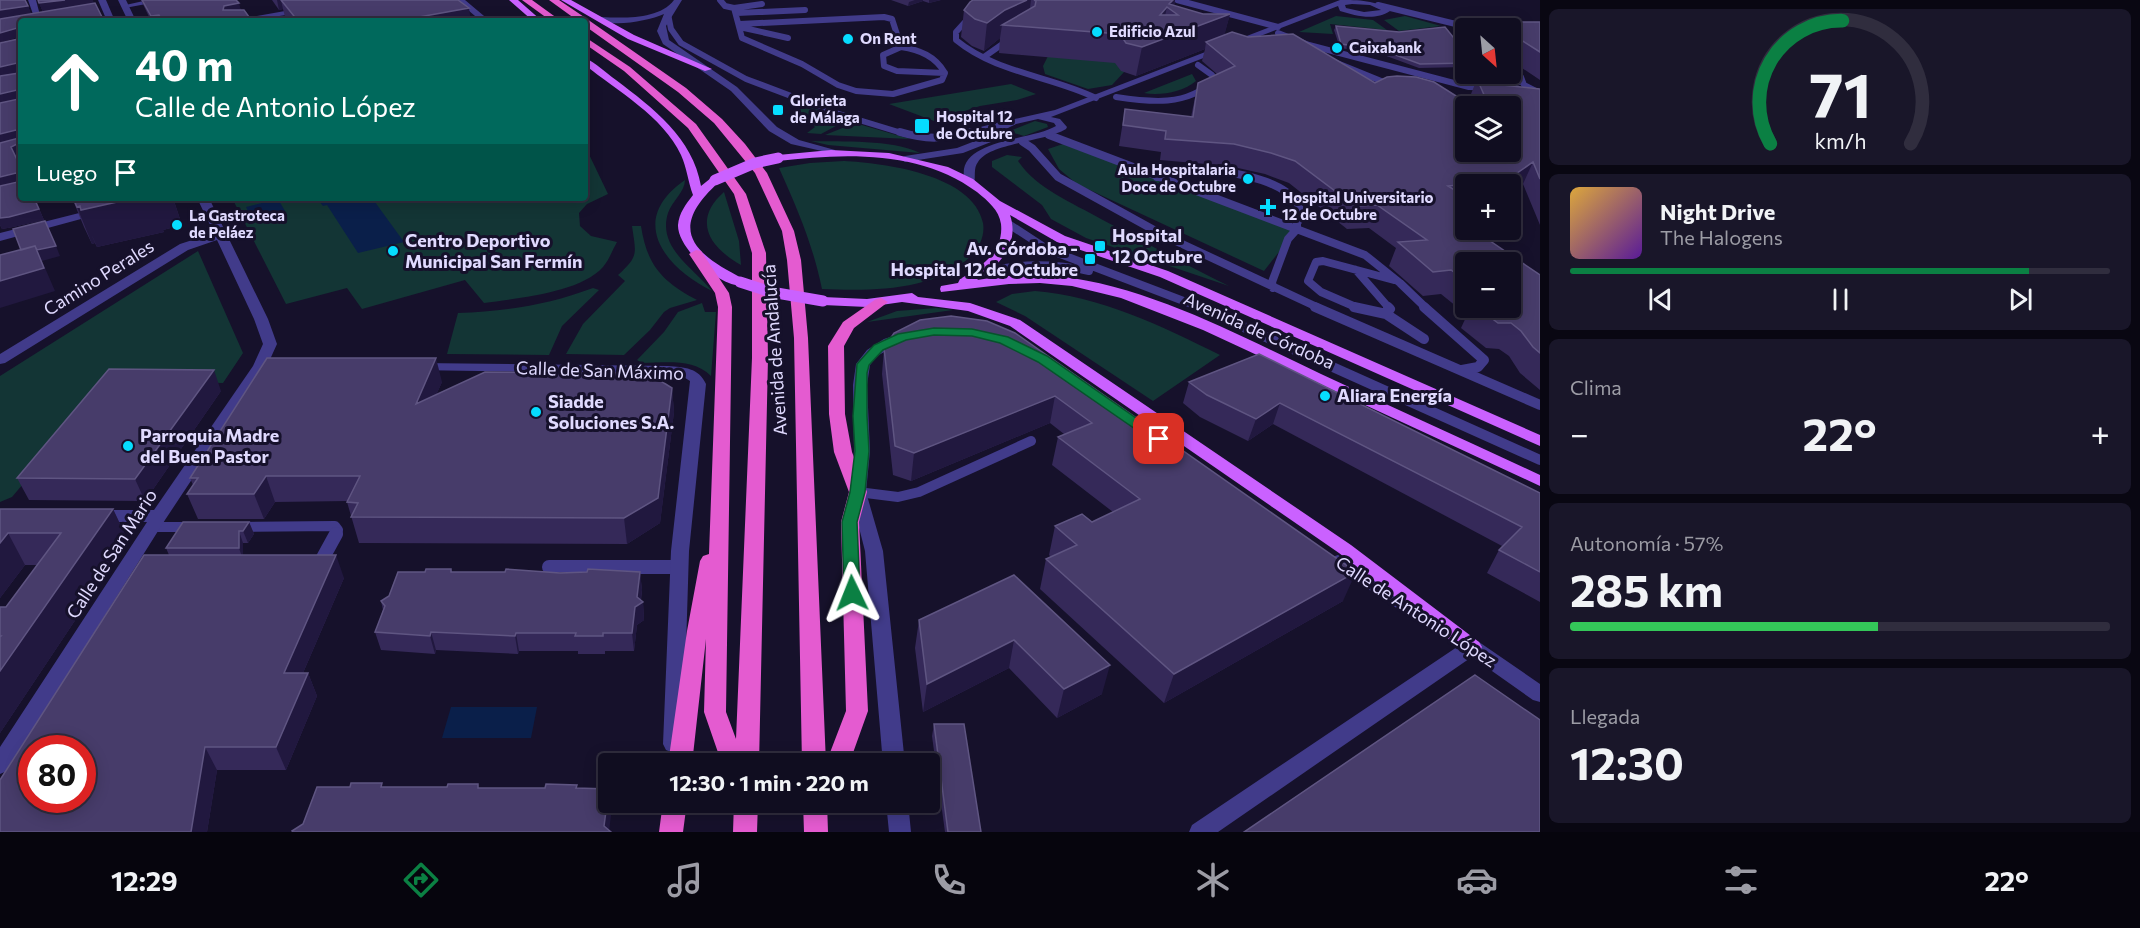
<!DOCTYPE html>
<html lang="es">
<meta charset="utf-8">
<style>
:root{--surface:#100d20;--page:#191629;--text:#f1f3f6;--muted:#9c9ca5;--line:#302d3e;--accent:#0b8043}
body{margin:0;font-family:Commissioner,sans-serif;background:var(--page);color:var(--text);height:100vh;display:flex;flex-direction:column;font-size:22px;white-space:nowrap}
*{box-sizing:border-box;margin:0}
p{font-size:20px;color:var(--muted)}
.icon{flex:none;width:33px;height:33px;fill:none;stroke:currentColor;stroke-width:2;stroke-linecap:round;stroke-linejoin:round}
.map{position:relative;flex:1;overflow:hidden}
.drawer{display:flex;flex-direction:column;gap:9px;padding:9px;background:#090712;width:600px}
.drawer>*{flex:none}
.top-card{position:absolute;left:18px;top:18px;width:570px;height:183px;border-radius:6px;box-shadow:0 3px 15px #0003,0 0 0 2px var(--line);background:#00695c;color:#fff;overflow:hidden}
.needle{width:39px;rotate:153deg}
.fabs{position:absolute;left:1455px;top:18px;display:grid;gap:12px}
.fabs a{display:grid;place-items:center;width:66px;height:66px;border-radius:6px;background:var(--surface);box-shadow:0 3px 15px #0003,0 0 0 2px var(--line);font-size:30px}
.speed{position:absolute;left:18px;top:735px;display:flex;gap:12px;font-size:30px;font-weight:700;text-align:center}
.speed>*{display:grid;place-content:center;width:78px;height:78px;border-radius:50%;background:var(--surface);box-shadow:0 3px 15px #0003,0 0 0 2px var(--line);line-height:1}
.speed .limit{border:9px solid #d22;background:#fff;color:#111}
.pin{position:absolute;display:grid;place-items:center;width:51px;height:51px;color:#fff;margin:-26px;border-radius:12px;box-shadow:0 3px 9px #0006}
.me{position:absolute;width:66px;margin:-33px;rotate:358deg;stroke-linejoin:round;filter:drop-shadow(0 0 4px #0008)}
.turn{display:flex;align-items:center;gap:21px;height:126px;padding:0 18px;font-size:27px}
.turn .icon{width:78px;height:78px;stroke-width:2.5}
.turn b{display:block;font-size:42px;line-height:51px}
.then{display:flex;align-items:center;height:57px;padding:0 18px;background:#0003;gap:12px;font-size:22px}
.big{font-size:45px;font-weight:700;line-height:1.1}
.drawer .card{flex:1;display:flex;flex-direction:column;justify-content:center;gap:9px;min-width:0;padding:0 21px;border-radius:9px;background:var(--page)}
.drawer .dial{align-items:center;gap:0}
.dial svg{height:156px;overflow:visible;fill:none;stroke:var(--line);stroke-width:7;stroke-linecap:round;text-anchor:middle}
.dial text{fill:var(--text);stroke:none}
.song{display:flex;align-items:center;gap:18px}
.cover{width:72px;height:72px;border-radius:9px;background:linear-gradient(135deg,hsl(40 70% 55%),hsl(270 70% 35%))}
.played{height:6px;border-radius:3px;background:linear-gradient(90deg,var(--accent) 85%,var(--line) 85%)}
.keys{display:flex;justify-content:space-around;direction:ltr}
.heat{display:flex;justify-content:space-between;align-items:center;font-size:33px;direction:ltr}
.charge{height:9px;border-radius:4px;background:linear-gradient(90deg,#34c759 57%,var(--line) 0)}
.trip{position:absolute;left:598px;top:753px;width:342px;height:60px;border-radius:6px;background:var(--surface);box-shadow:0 3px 15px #0003,0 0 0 2px var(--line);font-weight:700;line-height:60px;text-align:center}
.tabs{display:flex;height:96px;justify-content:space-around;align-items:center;background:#06050d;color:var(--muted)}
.tabs .icon{width:42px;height:42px}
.tabs .active{color:var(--accent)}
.tabs b{font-size:27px;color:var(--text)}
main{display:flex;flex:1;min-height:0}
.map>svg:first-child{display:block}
</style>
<main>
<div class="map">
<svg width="1540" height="832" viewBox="0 0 1540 832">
<rect width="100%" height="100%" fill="#16112b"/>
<path fill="#133535" d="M1336 16 1373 20 1387 30 1330 24 1333 34 1299 32Z
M1405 16 1441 26 1399 31 1384 20Z
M1049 54 1118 59 1125 71 1112 85 1088 89 1045 74 1043 66Z
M1192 74 1196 81C1183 92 1160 96 1144 93Z
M1011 84 1036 94 1017 100 980 106 934 121 889 104Z
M791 100 847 120 821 134 807 133 815 127 790 102Z
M1035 121 1047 124 1048 127 1024 136 1011 132 1012 130Z
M855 123 910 139 825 135Z
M811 141C842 142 891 139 920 153L828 145Z
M1063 144 1297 229 1264 271 1077 184 1059 169 1048 149Z
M585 146 608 194 587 204 579 213 580 226 591 236 617 242C613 249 609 260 603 267 580 293 517 298 484 303L465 280 362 309 347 288 286 304 232 198H585Z
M1007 155 1022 157 1018 161C1037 189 1073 203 1101 219 1144 242 1186 265 1229 286L1086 238 1051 219 1042 205 992 167V161Z
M844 161C883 163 973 174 983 223 985 235 980 247 971 256 934 292 869 291 822 289 813 245 797 208 779 168L810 163Z
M685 180C685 192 672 201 668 213 657 248 694 268 712 291 664 267 627 220 685 180Z
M724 192 739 241 741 265C709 247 692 220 724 192Z
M632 226H641C647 266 663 282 697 300L670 308 664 312 650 330 624 355 566 354 583 324 625 281 618 275C639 256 636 254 632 226Z
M198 251 243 353 223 383 110 381 12 497 0 502V376Z
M593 288 599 290 562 326 549 355 447 354 458 313C506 311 548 305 593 288Z
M1035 291C1099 296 1162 326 1220 355L1153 401 1025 316 996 302 1012 294Z
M702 303 705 312H716L711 376C693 358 666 363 642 363L637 360 664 332 678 312Z
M936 308 953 310 867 322 897 311Z"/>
<path fill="#0a1f4a" d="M331 198H372L404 242 358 253 327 205 323 206 319 201Z
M278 199 285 211 252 219 246 207Z
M451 707H537L531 738H442Z"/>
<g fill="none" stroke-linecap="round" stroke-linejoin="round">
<path stroke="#413b8a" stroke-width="6" d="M720 0 725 6 734 8
M1177 0 1278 27
M762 4 734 8 742 38 802 64 838 85 856 91 893 94 942 80 945 73C935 56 920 50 901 47
M1378 5 1472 28
M737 13 805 10
M668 14 671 29 681 43 746 79 836 113 905 134
M975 17 966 21 956 32V40C996 73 1051 76 1096 98
M740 24 884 17 892 19 901 47 883 55 884 66 897 71 945 73
M744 28 788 38
M1278 33 1309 45 1469 87 1502 88 1522 81
M984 57 1011 38
M1332 61 1391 85
M1510 65 1521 77 1524 85 1540 93
M1484 74 1482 77 1486 79 1513 82
M1116 97C1149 102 1188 107 1213 80L1212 75 1198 65
M965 134 1013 122"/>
<path stroke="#413b8a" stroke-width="8" d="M900 132C926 140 945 139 970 132
M1049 135 1365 255 1400 283 1426 308
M1023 142 1032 148 1058 177 1163 235 1319 308
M1157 177C1166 175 1175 171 1184 170 1213 168 1280 176 1297 203 1299 206 1301 212 1302 216L1297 223V229L1288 239 1272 282 1273 288
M1007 223 1047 249 1202 308
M1356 270 1389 308
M980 273C1017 263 1052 263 1089 271
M1358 308 1321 292 1308 281 1316 262 1323 261 1394 280"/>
<path stroke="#413b8a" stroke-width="10" d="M1199 307 1540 460
M1315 307 1540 405
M1354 307 1386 314 1390 309 1388 307
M1424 307 1484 360 1478 367 1462 370
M1386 314 1424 339
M858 492 898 497 919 492 1031 441
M152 527H194
M237 527 335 526 338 530 335 536"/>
<path stroke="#413b8a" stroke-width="14" d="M319 565 336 534
M549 567H679"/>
<path fill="#413b8a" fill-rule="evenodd" d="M28 0H36L41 19 34 17Z
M148 0H167L125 8 121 6Z
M456 0H465L490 21H481Z
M1340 0C1358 0 1377 0 1390 11 1375 21 1356 16 1340 11L1338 6 1051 117 1060 119 1067 127 1066 129C1044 142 989 143 978 162 973 168 976 177 974 184H966C949 139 1032 141 1056 126L1054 123 1038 119 1016 124 1006 129 996 140 963 153 905 162 900 159 905 156 957 148 988 136 998 125 1010 120 1055 110ZM1352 4 1370 5 1381 10 1364 12 1346 8 1345 5Z
M302 8 306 10 305 12 247 21H228Z
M197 198H209L268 319 277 344 267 366 165 520 7 771 0 774V747L147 522H96L90 520 88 516 90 512 96 510H154L253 366 263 344 254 319 217 240 188 250 5 363 0 364V354L180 244 214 233Z
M99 208 105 211 103 213 0 241V233Z
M906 332 913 336 877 356 870 365 867 385 870 451 866 492 883 551 905 764H883L865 551 850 492 854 451 853 385 856 364 867 350 884 339Z
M419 363 668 366C684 367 699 368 706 384L689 551 683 744 680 750 673 753 666 750 663 744 671 551 690 381 682 376 668 374 414 370 412 367Z
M1338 555 1424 607 1426 612 1424 617 1417 619 1410 617 1332 565 1329 561 1332 557Z
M1462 634 1479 642 1482 647 1479 652 1218 832H1189L1192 825 1457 647 1453 641 1455 636Z
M886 802H908L911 832H889Z"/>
<path fill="#413b8a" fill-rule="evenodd" d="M98 0H106L115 21H107Z
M118 0H126L136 21H128Z
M674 0H682L666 26 669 40 737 87 777 127 799 140 835 150V154L791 144 769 131 731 91 663 44 657 31 664 14C648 21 612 28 597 19L601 17C623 18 659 20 674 0Z
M1472 640 1479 642 1540 684V702L1533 700 1465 652 1462 647 1465 642Z"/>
<path fill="#ca61ff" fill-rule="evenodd" d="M509 0H518L542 21H533Z
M561 0H571L634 35 712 69 705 71 628 39Z
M585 58C596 63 606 73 616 80 653 108 693 138 701 186L711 178H719V182C667 229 692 253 744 279L746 282 744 285C722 290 677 248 678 225 679 213 686 204 693 195 688 182 687 168 681 155 663 116 617 91 585 65Z
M831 150 889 153 948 167 973 179 1000 201 1065 236 1168 271 1540 435V446L1160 277 1057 242 1010 215C1020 244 999 266 977 280 1004 276 1031 273 1058 276 1151 287 1238 335 1321 374 1394 408 1467 441 1540 475V486L1203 330 1121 298 1072 286 1040 283 1009 284 941 292 940 289 941 286 958 283 960 279C980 268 1004 252 1001 224 999 210 988 201 977 192 921 150 844 153 778 161L773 158 778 155Z
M912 293 918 297 970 303 1020 320 1351 545 1479 642 1482 647 1479 652 1472 654 1465 652 1339 553 1010 326 968 311 902 302 867 307 823 305 817 301 823 297 867 299Z"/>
<path fill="#e45bd0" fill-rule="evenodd" d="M522 0H532L561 21H551Z
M549 0H559L587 19 686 88 722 119 745 144 767 173 794 231 801 260 808 338 826 763 846 711 841 522 849 492 834 452 829 414 828 346 843 322 876 299 881 298 888 302 854 328 844 346 845 414 852 452 867 492 859 522 868 711 849 764H802L794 338 787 260 782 231 755 173 714 123 678 92 585 26V21H578Z
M585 37 630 67 696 124 746 194 766 253 768 358 759 764H722L704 712 706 639 692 764H668L687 631 700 561 703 556 709 554 718 307 715 293 689 254 696 250 701 251 729 293 732 307 726 712 736 739 752 358V253L734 194 688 128 624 71 585 44Z
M663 802H687L683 832H659Z
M734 802H758L757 832H733Z
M803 802H827L828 832H804Z"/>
<path stroke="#ca61ff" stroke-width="11" d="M715 180 755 163 778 158
M740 282 771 292 823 301"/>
</g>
<path fill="#352959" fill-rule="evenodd" d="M0 0H26V1L31 14 43 12 38 0H93L21 21V154L16 156 44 220 13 227 2 229 0 225V43L18 39V37L0 42Z
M141 0H236L241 10 252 21H151Z
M272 0H458L471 21H288L285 17 283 9 279 10Z
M891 0H941L929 3 923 1 908 6Z
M973 0H1175L1174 6 1203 14H1230L1224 35 1375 83 1510 152V106H1472L1469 99 1477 79 1503 85 1540 89V225L1523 184H1466V230H1487L1484 237 1540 275V390L1520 373 1509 356 1499 349 1486 348 1461 328 1467 315 1441 294 1423 296 1389 266 1396 248 1369 228 1347 229 1289 183 1265 174 1229 166 1160 160 1161 152 1119 146 1125 109 1191 117 1198 83 1217 74 1202 61 1205 49 1136 76 1121 71 1115 63 999 53 1000 38 984 51 972 46 961 37 964 10ZM1466 262 1510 308H1466Z
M1493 22H1540V80L1510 60V28H1491Z
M1336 26 1466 53 1464 57 1466 59V67L1419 68 1381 54 1340 48 1334 30Z
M72 198H173L182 225 163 230 164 232 97 247 95 243 92 244 84 227Z
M951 316 1343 601 1164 703 1040 589 1046 559 1051 557 1049 555 1055 526 1092 522 1113 512 1052 465 1058 437 1064 434 1050 423 911 481 893 475 882 374 884 348Z
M1259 354 1540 493V602L1487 573 1499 550 1502 546 1273 424 1248 441 1200 417 1183 403 1189 382Z
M442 382 436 395 672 388 674 412 660 523 627 544 359 543 347 502 348 501 275 502 264 519H198L187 494 193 485 190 478Z
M221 391 145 501 29 500 17 478Z
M0 509H113L128 541 0 733V607H6L37 565H25L0 598Z
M249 522 254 534 248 543H243V555L344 578 303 673H308L317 696 286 770H217L207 832H0L169 555 166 548Z
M451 569 452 572H640L642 590 641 600 643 602 644 620 637 625 634 651H605V654H578V651H519L518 654 436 650 435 654 381 650 375 632 383 610 381 601 389 596 425 572Z
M1014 575 1102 694 1057 718 1009 668 923 712 915 648 919 620Z
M934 724 981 832H945L932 736Z"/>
<path fill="#21183f" d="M65 0H93L94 4 43 12 39 3Z
M277 0H336H281L283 9 279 10Z
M915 0H923V1L908 6 909 2Z
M929 0H941L929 3Z
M1027 0H1031L1028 25H1002L1000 38 984 51 987 23 1005 10Z
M1173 0H1175L1173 11 1169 4Z
M239 3 242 16 223 10 224 6Z
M28 6 31 14 0 19V10Z
M1167 7 1161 34 1160 15Z
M469 8 471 21H397Z
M1230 14 1223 41 1206 42 1205 49 1136 76 1142 47Z
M159 15 161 21H152L151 16Z
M17 28 20 37 0 42V33Z
M17 63 21 72 0 76V67Z
M17 90 21 99 0 104V94Z
M16 130 21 140 0 144V134Z
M21 142V154L15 157 11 147Z
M1533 162 1523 184 1510 193V184H1505L1507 180Z
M16 173 21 183 0 188V177Z
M135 198H173L182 225 163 230 164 232 97 247 81 210Z
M80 206 95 243 92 244 77 207Z
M39 209 44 220 13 227 2 229 0 225V218Z
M56 246 60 256 42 261 55 291 0 308V281L23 254Z
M436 358 442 382 421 429 416 404Z
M214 370 221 391 145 501 135 479Z
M672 388 674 412 660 523 627 544 624 518Z
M1055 396 1050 423 911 481 914 453Z
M1280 403 1273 424 1248 441 1256 419Z
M266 476 275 502 264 519 254 494Z
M113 509 128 541 0 733V671Z
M249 522 254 534 248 543 243 531Z
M239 531 243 543V560L239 548Z
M8 533 25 565 0 598V543Z
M336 555 344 578 293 696 284 673Z
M640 572 642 590 640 603 643 602 644 620 637 625 634 651 632 633Z
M1356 572 1343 601 1164 703 1174 674Z
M431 632 436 650 435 654 430 636Z
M516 633 519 651 518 654 515 636Z
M1014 640 1009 668 923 712 927 684Z
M1110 665 1102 694 1057 718 1064 689Z
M308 673 317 696 286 770 276 747Z
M205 747 217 770 207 832H191Z
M609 792V802H611L612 807 609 832 604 826Z"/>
<path fill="#473c6a" stroke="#5f5582" stroke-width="1.5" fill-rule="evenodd" d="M0 0H25L28 6 0 10Z
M38 0H65L39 3Z
M142 0H236L239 3 224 6 223 10H244L252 21H162L159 15 151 16Z
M281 0H458L469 8 397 21H298Z
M973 0H1027L1005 10 987 23 975 19 964 10 970 2Z
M1034 0H1173L1169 4 1203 14H1230L1142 47 1126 43 1120 34 1002 25 1035 6 1036 1ZM1167 7 1178 15H1160Z
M95 3 104 21H21V142L11 147 21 168V198H34L39 209 9 217 0 218V186L18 182 19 175 16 173 0 177V143L19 138V132L16 130 0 134V103L19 99V92L17 90 0 94V76L19 73 20 65 17 63 0 67V43L18 39 20 31 17 28 0 33V19Z
M1493 22H1540V52L1510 33V28H1503Z
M1336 26 1399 32 1445 27 1466 53H1462L1466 59V63L1420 64 1382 50 1341 44Z
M1232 32 1248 37 1293 34 1375 83 1387 77 1397 76 1416 77 1434 82 1472 106H1466V152H1510V106H1489L1477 79 1503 82V85L1540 89V179L1533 162 1507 180 1448 186 1466 197V217L1457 218 1466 224V230H1474L1540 275V353L1533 347 1521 331 1511 323H1498L1478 308H1510V262H1466V281L1451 270 1433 272 1398 242 1427 240 1377 205 1355 206 1295 161 1271 153 1234 144 1165 139 1166 131 1123 125 1125 109 1193 117 1198 83 1235 66 1206 42Z
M73 198H135L81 210 80 206 77 207Z
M45 221 56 246 37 250 35 246 21 250 13 229Z
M35 246 44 268 0 281V255Z
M951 316 987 321 1015 333 1356 572 1174 674 1046 559 1077 545 1055 526 1082 514 1092 522 1140 499 1058 437 1092 423 1055 396 914 453 895 446 884 348 894 333 920 320Z
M1259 354 1540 493V572L1499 550 1522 527 1280 403 1256 419 1207 395 1189 382Z
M267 358H436L416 404 485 372 648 373 672 388 658 498 624 518 351 517 358 503 347 502 360 476H266L254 494H187L198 478H190Z
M109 369 214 370 135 479 17 478Z
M0 509H113L0 671V637L1 636H0V607H6L61 533H8L0 543Z
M183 522H249L243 531H239V548H166Z
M144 555H336L284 673H308L276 747H205L191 832H0V780ZM32 748H82V800H32Z
M426 569H451V572H505L506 569 560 573 587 572 588 569 640 572 637 597 643 602 635 607 632 633H603V636H575L576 633H516L515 636 431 632 430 636 375 632 385 606 381 601 389 596 398 572H425Z
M1014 575 1110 665 1064 689 1014 640 927 684 919 620Z
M1475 675 1540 720V832H1244Z
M934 724H964L981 832H948Z
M351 783H382L381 787H447L448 784H478V788H545L546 784 577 785 576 788 609 789 604 826 611 832H293L292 831 303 824 317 787H350Z"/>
<path fill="#0b8043" stroke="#07532c" stroke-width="1.5" d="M934 328 972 329 1008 337 1047 356 1166 439 1164 442H1154L1038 362 1000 343 972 336 934 335 906 340 883 350 869 365 867 373V416L869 451 865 492 857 522 860 593 858 597H846L844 593 842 522 850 492 855 451 853 416 857 364 874 345 898 334Z"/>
<g fill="#06dcff" stroke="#16112b" stroke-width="2">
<circle cx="1097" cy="32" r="6"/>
<circle cx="848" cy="39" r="6"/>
<circle cx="1337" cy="48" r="6"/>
<rect x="772" y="104" width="12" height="12" rx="3"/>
<rect x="914" y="118" width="16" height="16" rx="3"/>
<circle cx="1248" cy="179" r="6"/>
<path d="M1265 198h6v6h6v6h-6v6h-6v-6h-6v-6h6z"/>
<circle cx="177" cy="225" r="6"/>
<rect x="1094" y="240" width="12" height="12" rx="3"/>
<circle cx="393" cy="251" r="6"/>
<rect x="1084" y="253" width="12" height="12" rx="3"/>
<circle cx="1325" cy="396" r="6"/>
<circle cx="536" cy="412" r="6"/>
<circle cx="128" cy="446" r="6"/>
</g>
<g text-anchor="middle" stroke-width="6" stroke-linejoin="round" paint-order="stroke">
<g font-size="15" font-weight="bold" fill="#e0daff" stroke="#16112b" text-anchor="start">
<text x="1109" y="37">Edificio Azul</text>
<text x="860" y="44">On Rent</text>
<text x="1349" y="53">Caixabank</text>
<text x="790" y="106">Glorieta<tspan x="790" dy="17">de Málaga</tspan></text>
<text x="936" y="122">Hospital 12<tspan x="936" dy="17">de Octubre</tspan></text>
<text x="1236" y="175" text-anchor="end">Aula Hospitalaria<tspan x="1236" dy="17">Doce de Octubre</tspan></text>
<text x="1282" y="203">Hospital Universitario<tspan x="1282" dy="17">12 de Octubre</tspan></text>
<text x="189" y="221">La Gastroteca<tspan x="189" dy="17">de Peláez</tspan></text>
</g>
<g font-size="18" font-weight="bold" fill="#e0daff" stroke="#16112b" text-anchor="start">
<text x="1112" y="242">Hospital<tspan x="1112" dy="21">12 Octubre</tspan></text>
<text x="405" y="247">Centro Deportivo<tspan x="405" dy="21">Municipal San Fermín</tspan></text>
<text x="1078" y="255" text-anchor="end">Av. Córdoba -<tspan x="1078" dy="21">Hospital 12 de Octubre</tspan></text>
<text x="1337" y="402">Aliara Energía</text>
<text x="548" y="408">Siadde<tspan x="548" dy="21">Soluciones S.A.</tspan></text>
<text x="140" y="442">Parroquia Madre<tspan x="140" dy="21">del Buen Pastor</tspan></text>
</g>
<g font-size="18" fill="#e0daff" stroke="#16112b">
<text transform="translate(99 278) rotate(-32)" y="6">Camino Perales</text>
<text transform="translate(1259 331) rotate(24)" y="6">Avenida de Córdoba</text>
<text transform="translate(775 350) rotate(-94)" y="6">Avenida de Andalucía</text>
<text transform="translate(600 371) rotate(2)" y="6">Calle de San Máximo</text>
<text transform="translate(112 554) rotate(-57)" y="6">Calle de San Mario</text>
<text transform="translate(1416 612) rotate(33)" y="6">Calle de Antonio López</text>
</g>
</g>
</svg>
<div class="fabs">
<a><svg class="needle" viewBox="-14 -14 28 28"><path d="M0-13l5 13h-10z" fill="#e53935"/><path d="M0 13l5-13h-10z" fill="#9c9ca5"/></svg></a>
<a><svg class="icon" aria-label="layers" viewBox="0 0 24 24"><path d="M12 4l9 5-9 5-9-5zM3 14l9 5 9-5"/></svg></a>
<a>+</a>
<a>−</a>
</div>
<div class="speed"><div class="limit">80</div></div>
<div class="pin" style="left:1159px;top:439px;background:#d93025"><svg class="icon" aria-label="arrive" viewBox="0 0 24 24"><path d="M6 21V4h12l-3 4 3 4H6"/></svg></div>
<svg class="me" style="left:852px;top:593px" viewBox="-20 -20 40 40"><path d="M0-17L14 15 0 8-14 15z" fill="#0b8043" stroke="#fff" stroke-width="4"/></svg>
<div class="trip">12:30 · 1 min · 220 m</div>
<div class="top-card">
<div class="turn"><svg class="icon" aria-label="ahead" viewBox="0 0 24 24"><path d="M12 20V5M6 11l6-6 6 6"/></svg><div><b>40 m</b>Calle de Antonio López</div></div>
<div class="then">Luego<svg class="icon" aria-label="arrive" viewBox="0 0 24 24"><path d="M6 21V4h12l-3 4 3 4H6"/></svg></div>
</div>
</div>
<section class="drawer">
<div class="card dial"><svg viewBox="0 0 100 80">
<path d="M14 69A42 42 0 1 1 86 69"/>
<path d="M14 69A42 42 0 0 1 51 6" stroke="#0b8043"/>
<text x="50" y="56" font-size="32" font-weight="700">71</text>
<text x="50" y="72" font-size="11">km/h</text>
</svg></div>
<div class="card">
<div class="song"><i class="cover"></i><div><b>Night Drive</b><p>The Halogens</p></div></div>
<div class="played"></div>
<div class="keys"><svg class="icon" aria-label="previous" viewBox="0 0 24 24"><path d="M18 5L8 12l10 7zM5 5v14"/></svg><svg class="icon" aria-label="pause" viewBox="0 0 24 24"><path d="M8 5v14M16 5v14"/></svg><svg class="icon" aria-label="next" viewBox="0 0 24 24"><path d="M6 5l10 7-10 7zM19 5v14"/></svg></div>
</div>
<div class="card"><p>Clima</p>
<div class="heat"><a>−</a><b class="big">22°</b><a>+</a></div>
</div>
<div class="card"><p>Autonomía · 57%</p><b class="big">285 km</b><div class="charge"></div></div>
<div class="card"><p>Llegada</p><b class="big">12:30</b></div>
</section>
</main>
<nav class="tabs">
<b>12:29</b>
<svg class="icon active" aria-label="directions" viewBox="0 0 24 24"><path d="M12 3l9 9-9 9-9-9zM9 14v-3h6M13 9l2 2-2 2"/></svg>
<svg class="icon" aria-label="music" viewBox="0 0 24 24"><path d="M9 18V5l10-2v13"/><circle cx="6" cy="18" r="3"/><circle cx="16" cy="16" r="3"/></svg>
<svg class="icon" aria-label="phone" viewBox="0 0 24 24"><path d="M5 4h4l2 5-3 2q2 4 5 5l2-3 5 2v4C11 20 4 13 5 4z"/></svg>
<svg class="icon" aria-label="climate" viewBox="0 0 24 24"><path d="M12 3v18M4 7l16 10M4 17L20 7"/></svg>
<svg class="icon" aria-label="car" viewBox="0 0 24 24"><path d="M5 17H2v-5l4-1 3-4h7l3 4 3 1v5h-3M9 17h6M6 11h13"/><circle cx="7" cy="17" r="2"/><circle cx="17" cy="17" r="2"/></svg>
<svg class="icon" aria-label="filters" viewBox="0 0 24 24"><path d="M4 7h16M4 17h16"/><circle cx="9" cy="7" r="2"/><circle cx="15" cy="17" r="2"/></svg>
<b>22°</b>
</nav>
